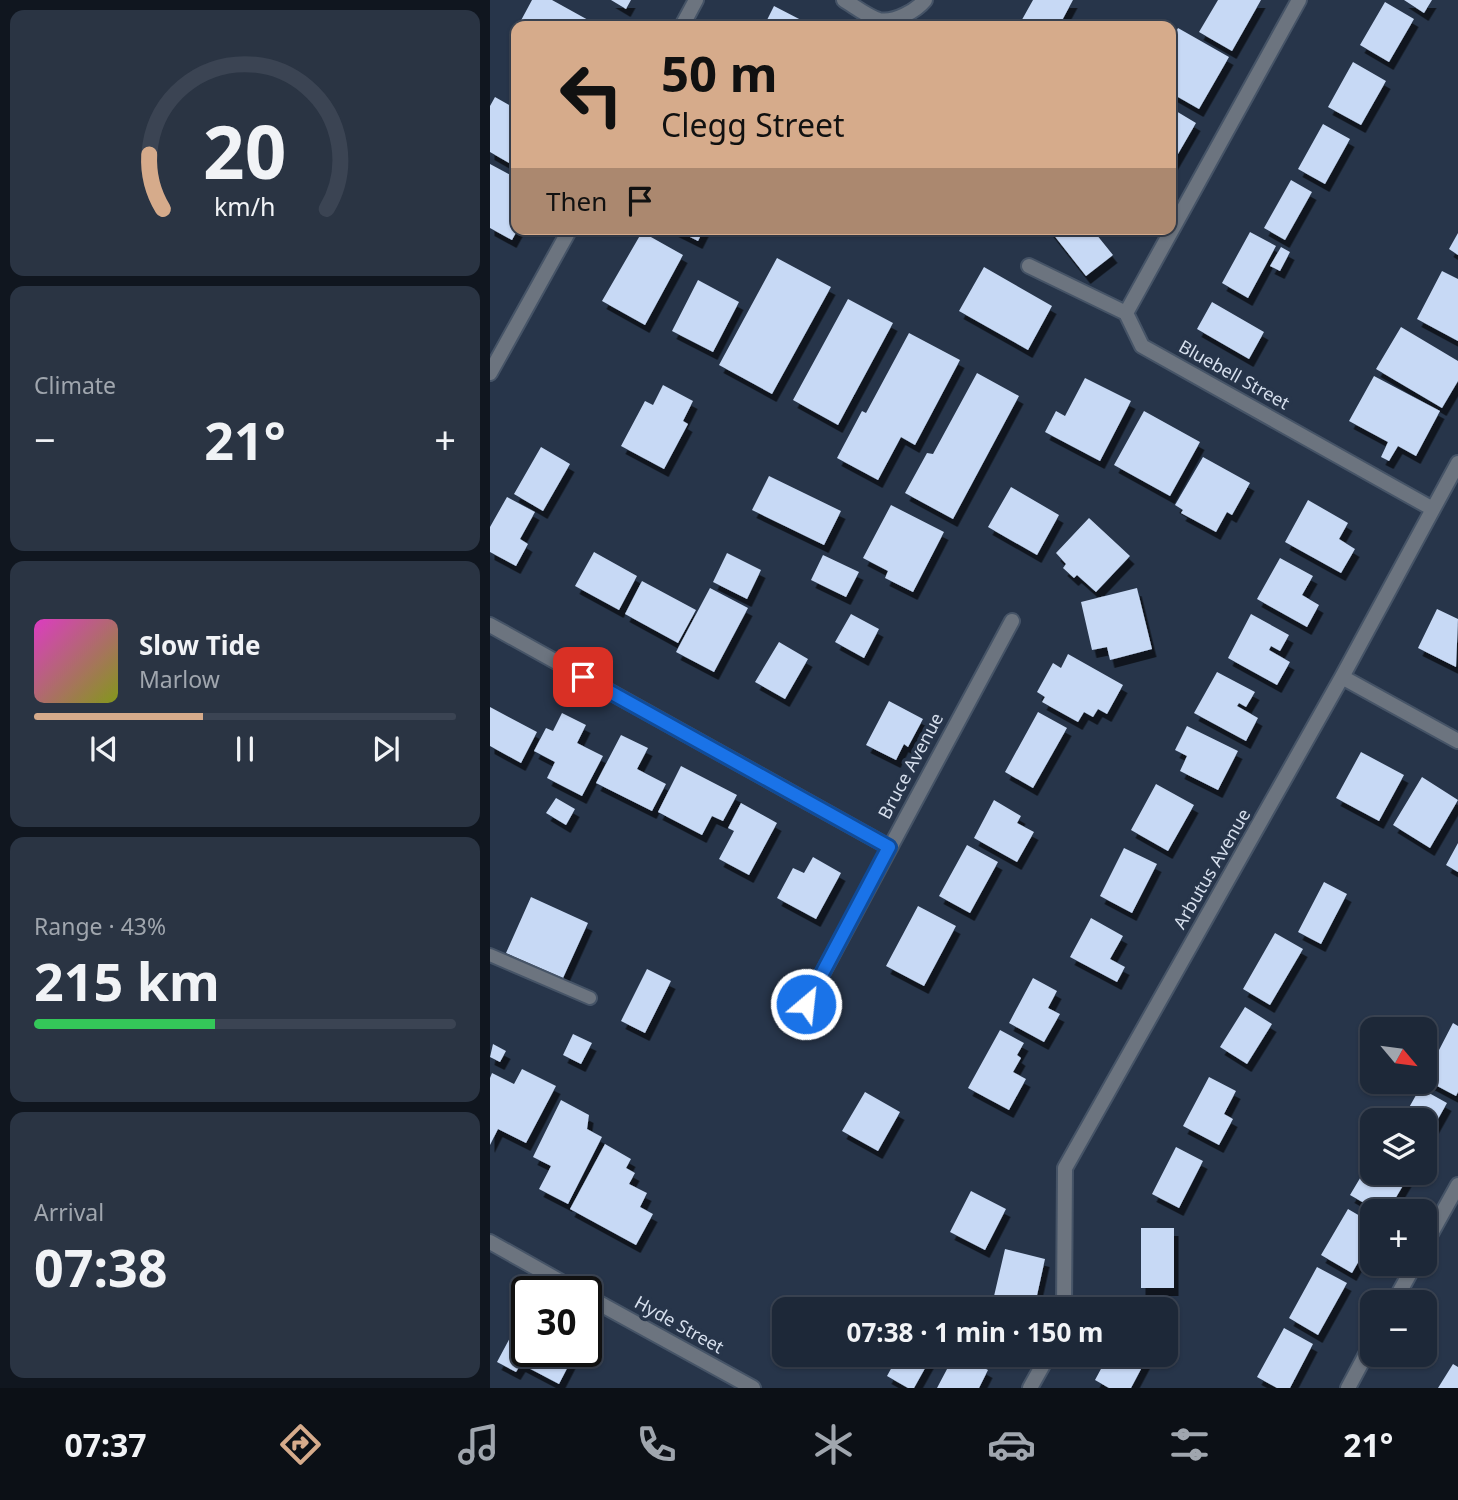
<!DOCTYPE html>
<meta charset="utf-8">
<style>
:root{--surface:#1d2838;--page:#2a3443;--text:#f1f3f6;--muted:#a0a6ae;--line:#3b4453;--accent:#d6ab8b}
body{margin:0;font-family:"Noto Sans",sans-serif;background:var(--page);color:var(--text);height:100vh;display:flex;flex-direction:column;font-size:26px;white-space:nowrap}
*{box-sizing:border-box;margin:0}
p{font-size:23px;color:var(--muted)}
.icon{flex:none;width:38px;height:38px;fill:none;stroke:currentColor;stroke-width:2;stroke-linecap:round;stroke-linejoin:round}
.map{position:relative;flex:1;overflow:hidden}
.panel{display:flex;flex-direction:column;gap:10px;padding:10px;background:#10161f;width:490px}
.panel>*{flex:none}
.guide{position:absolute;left:21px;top:21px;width:665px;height:214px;border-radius:14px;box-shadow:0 2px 5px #0004,0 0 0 2px var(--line);background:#d6ab8b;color:#111;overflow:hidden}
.needle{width:46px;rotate:119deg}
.fabs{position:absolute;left:870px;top:1017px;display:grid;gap:14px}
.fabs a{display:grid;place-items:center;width:77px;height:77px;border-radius:14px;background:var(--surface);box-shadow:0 2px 5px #0004,0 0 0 2px var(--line);font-size:35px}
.speed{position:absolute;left:21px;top:1276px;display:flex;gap:14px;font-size:35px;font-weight:700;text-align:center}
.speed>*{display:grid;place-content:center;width:91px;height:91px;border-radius:50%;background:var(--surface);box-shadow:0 2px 5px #0004,0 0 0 2px var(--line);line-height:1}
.speed .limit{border:4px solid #111;border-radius:10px;background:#fff;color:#111}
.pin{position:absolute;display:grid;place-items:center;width:60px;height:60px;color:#fff;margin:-30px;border-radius:14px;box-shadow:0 4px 10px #0006}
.me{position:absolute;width:77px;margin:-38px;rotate:28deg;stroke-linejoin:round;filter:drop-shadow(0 0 5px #0008)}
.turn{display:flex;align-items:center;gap:24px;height:147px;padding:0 35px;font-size:32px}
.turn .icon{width:91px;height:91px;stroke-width:2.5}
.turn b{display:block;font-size:49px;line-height:60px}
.then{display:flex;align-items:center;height:66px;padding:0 35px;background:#0003;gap:14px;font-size:26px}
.big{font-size:52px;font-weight:700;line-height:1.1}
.panel .card{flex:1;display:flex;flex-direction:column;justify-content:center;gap:10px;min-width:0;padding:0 24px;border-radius:14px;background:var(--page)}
.panel .dial{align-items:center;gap:0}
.dial svg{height:182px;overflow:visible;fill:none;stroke:var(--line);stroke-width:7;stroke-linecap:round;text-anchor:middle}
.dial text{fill:var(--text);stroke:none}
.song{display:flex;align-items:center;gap:21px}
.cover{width:84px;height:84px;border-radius:10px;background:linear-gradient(135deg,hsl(310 70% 55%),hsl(70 70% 35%))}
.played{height:7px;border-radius:4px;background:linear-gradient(90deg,var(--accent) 40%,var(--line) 40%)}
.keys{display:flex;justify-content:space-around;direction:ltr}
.heat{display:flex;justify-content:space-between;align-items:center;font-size:38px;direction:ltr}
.charge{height:10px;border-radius:5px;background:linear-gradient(90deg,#34c759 43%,var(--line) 0)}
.trip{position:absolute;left:282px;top:1297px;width:406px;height:70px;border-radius:14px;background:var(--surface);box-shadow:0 2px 5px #0004,0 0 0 2px var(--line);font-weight:700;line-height:70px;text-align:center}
.menu{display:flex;height:112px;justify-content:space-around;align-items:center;background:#0c1016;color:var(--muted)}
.menu .icon{width:49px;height:49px}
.menu .current{color:var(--accent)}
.menu b{font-size:32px;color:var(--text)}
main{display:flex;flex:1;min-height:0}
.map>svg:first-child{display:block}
</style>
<main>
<section class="panel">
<div class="card dial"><svg viewBox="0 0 100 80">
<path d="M14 69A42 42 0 1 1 86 69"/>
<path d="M14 69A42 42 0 0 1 8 45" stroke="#d6ab8b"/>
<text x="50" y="56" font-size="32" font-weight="700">20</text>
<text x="50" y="72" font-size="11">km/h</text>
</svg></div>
<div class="card"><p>Climate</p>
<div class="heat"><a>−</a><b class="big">21°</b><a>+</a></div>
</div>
<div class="card">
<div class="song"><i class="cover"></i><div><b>Slow Tide</b><p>Marlow</p></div></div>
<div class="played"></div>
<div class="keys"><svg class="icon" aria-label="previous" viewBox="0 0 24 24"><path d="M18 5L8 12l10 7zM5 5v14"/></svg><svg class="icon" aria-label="pause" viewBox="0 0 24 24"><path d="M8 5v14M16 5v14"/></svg><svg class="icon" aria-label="next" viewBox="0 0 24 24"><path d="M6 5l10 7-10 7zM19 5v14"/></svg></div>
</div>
<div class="card"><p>Range · 43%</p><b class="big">215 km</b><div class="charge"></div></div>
<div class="card"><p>Arrival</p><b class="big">07:38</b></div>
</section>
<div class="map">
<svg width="968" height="1388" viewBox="0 0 968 1388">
<defs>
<filter id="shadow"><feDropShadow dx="4.5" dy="8" stdDeviation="0" flood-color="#0009"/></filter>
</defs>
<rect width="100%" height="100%" fill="#27354a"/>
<path fill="#c7d9f5" filter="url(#shadow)" d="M42 0H62L109 26H28Z
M121 0H141L136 9Z
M543 0H583L569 26H532L529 25Z
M728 0H771L742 51 709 32Z
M914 0H942L934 13Z
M895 2 924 19 899 62 870 45Z
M284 6 313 21 311 26H274Z
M688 28 739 57 709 109 681 93V75L688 62 681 57V41Z
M863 62 896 81 871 125 838 107Z
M5 97 26 109V167L0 152V106Z
M681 108 706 123 681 166Z
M833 124 860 139 835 184 808 169Z
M0 164 26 178 28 229 22 240 0 228Z
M801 180 822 192 795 240 774 228Z
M184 229H214L208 241Z
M559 229H602L623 255 596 276Z
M152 232 193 255 155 325 112 301Z
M760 232 786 246 758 298 732 283Z
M968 233V255L959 249Z
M791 247 800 252 790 271 780 266Z
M287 258 341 287 282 394 229 365Z
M494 267 562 306 538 350 469 311Z
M952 271 968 279V341L927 319Z
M208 280 249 302 223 352 182 331Z
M358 299 403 323 348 425 303 400Z
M722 302 774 332 759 359 707 329Z
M911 327 968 361V381L952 408 886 369Z
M419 333 470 360 425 445 411 437 388 480 347 458 372 411 376 413Z
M487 373 529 396 463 519 415 493 437 453 443 454Z
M884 376 950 411 926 456 908 446 899 461 891 457 898 442 859 421Z
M595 378 641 401 610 461 555 432 566 411 575 416Z
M173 385 203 401 193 421 198 424 174 469 131 446 155 401 163 405Z
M654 411 710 442 680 496 624 465Z
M51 447 80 464 53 511 24 494Z
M713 457 760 483 742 515 737 512 726 532 691 513 693 510 685 505Z
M279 476 351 511 334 545 262 510Z
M521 487 569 515 547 555 498 527Z
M17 497 45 512 30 539 38 544 26 566 0 552V527Z
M818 500 858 523 849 539 865 549 851 573 795 542Z
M401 505 454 532 423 592 395 578 398 571 373 558Z
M599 518 640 556 606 592 587 575 584 578 573 568 576 564 566 553Z
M104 552 147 576 129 610 85 586Z
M237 553 271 570 257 599 223 582Z
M333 555 369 572 356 597 321 580Z
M790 558 823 576 812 595 829 605 817 627 767 599Z
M152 581 206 610 188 643 135 614Z
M220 588 258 608 224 672 186 652Z
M647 588 662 649 620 660 617 647 602 650 591 602Z
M947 609 968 619 966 667 928 648Z
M361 614 389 629 374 658 345 642Z
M761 614 799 635 790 651 781 646 779 650 800 662 787 685 738 658Z
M289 642 318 659 295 699 265 682Z
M578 654 633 685 617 714 608 709 603 717 594 712 588 722 552 702 555 697 547 692 563 663 571 668Z
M727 672 765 692 756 707 749 703 747 706 768 718 756 741 704 713Z
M399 701 433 719 418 747 414 744 406 760 376 745Z
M0 707 47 732 31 763 0 746Z
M548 712 577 728 543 788 515 772Z
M72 713 96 725 87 743 113 756 92 796 57 778 65 762 44 751 56 728 63 731Z
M697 726 748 751 728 790 690 771 697 756 685 750Z
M131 735 158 748 147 769 176 784 162 811 106 783Z
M871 752 914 775 889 821 846 798Z
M191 766 247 795 233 821 222 816 212 835 168 812Z
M932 777 968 800 940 848 903 825Z
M666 784 704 805 678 851 641 830Z
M66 798 85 809 76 825 56 813Z
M504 800 531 816 527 823 544 832 527 862 484 838Z
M251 803 287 823 259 875 229 859 244 831 238 828Z
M968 843V872L956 865Z
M477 845 508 862 480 913 449 896Z
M634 848 667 864 642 913 610 896Z
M323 857 351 873 326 919 287 898 303 868 314 873Z
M834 882 857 894 831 944 808 932Z
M41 897 98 923 73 978 16 953Z
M428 906 466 926 434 986 396 966Z
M601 918 633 936 620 959 635 967 627 982 580 957Z
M785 933 813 949 780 1005 753 989Z
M157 969 181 981 155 1033 131 1021Z
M543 978 567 991 558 1008 570 1014 554 1042 519 1023Z
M755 1007 782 1024 757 1064 730 1047Z
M963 1023 968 1026V1092L966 1096 934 1079Z
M510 1030 534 1043 527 1055 531 1058 523 1072 536 1079 519 1110 478 1088Z
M83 1034 102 1043 91 1064 73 1055Z
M3 1044 16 1051 10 1062 0 1057Z
M32 1069 66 1086 36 1143 8 1129 0 1145V1078L2 1073 24 1084Z
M719 1077 746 1091 734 1114 743 1119 729 1145 693 1126Z
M930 1088 957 1103 934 1144V1120H912Z
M375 1092 410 1112 388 1151 352 1131Z
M71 1100 99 1115 97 1129 112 1137 78 1204 49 1189 61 1166 43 1157Z
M115 1144 141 1159 136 1168 145 1173 139 1184 157 1193 150 1207 163 1214 146 1245 80 1209Z
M686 1147 713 1161 689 1208 662 1194Z
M882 1158V1172H921L898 1211H888L860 1195Z
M481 1191 516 1209 495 1250 460 1232Z
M858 1209 882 1223V1238L862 1273 831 1255Z
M651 1228H684V1288H651Z
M515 1249 555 1259 544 1309H501Z
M827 1267 857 1283 828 1335 799 1318Z
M31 1317 37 1320V1351H86L69 1384 31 1364 26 1372 7 1362Z
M794 1328 823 1344 800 1388H787L767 1377Z
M405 1354H443L424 1388H418L397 1376 408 1356Z
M465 1354H469L498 1370 489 1388H447Z
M619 1354H659L641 1388H619L605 1380Z
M963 1364 968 1367V1388H948Z"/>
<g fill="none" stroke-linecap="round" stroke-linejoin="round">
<g stroke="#465467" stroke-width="16">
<path id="service" d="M0 955 100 998"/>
</g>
<g stroke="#465467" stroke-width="18">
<path id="minor" d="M354 0C364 6 378 17 389 20 404 23 426 11 435 0
M539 266 636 313 652 346 943 509
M636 313 809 0
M0 625 399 847
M852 677 968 741
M316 1004 522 621
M934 1246 968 1185
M904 1302 925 1264
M574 1309 575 1168 852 677 968 463
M540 1388 559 1354
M858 1388 882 1343"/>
</g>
<g stroke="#465467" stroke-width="18">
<path id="tertiary" d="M192 26 206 0
M0 373 80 229
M0 1242 89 1292
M96 1296 263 1388"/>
</g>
<use href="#service" stroke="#6c747f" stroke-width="12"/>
<use href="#minor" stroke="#6c747f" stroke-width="14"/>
<use href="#tertiary" stroke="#6c747f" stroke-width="14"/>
</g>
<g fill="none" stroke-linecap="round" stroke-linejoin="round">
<g stroke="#114b97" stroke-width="18">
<path id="route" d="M93 677 399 847 316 1004"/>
</g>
<use href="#route" stroke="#1a73e8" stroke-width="12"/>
</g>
<g text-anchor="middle" stroke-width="7" stroke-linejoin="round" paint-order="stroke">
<g font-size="18" fill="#d6dfed" stroke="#27354a">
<text transform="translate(744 375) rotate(29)" y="6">Bluebell Street</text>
<text transform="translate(421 766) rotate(-62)" y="6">Bruce Avenue</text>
<text transform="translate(722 869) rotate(-60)" y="6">Arbutus Avenue</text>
<text transform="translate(189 1325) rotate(29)" y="6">Hyde Street</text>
</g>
</g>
</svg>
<div class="fabs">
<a><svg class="needle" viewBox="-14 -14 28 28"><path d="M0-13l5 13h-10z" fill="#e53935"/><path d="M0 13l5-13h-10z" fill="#a0a6ae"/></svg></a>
<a><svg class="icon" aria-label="layers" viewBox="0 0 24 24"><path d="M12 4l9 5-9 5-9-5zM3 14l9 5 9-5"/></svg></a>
<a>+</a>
<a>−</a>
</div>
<div class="speed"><div class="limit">30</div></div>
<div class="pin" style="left:93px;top:677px;background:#d93025"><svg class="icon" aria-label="arrive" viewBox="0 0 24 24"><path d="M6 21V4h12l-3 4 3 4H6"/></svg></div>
<svg class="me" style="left:316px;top:1004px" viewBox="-20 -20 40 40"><circle r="17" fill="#1a73e8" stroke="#fff" stroke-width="3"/><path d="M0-11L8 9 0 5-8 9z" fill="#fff"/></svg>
<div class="trip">07:38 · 1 min · 150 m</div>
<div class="guide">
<div class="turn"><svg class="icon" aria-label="left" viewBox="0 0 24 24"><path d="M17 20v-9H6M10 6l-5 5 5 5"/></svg><div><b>50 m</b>Clegg Street</div></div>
<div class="then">Then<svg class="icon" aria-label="arrive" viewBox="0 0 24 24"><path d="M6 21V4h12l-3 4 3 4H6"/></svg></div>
</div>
</div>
</main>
<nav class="menu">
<b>07:37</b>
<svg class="icon current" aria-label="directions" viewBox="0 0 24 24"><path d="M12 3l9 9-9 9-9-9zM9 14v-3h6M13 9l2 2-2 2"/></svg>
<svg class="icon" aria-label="music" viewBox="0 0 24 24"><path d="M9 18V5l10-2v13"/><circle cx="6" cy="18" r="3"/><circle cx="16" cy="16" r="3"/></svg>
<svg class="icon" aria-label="phone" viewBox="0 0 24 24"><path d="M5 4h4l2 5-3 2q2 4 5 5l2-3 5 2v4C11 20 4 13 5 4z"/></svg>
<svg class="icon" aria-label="climate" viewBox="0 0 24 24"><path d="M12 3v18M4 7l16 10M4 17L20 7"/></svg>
<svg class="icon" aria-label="car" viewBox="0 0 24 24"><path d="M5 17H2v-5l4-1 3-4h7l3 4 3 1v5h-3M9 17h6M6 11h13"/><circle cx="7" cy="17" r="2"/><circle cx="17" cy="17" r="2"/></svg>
<svg class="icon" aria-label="filters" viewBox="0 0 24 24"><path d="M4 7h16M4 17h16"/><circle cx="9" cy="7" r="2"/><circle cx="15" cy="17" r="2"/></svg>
<b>21°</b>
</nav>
